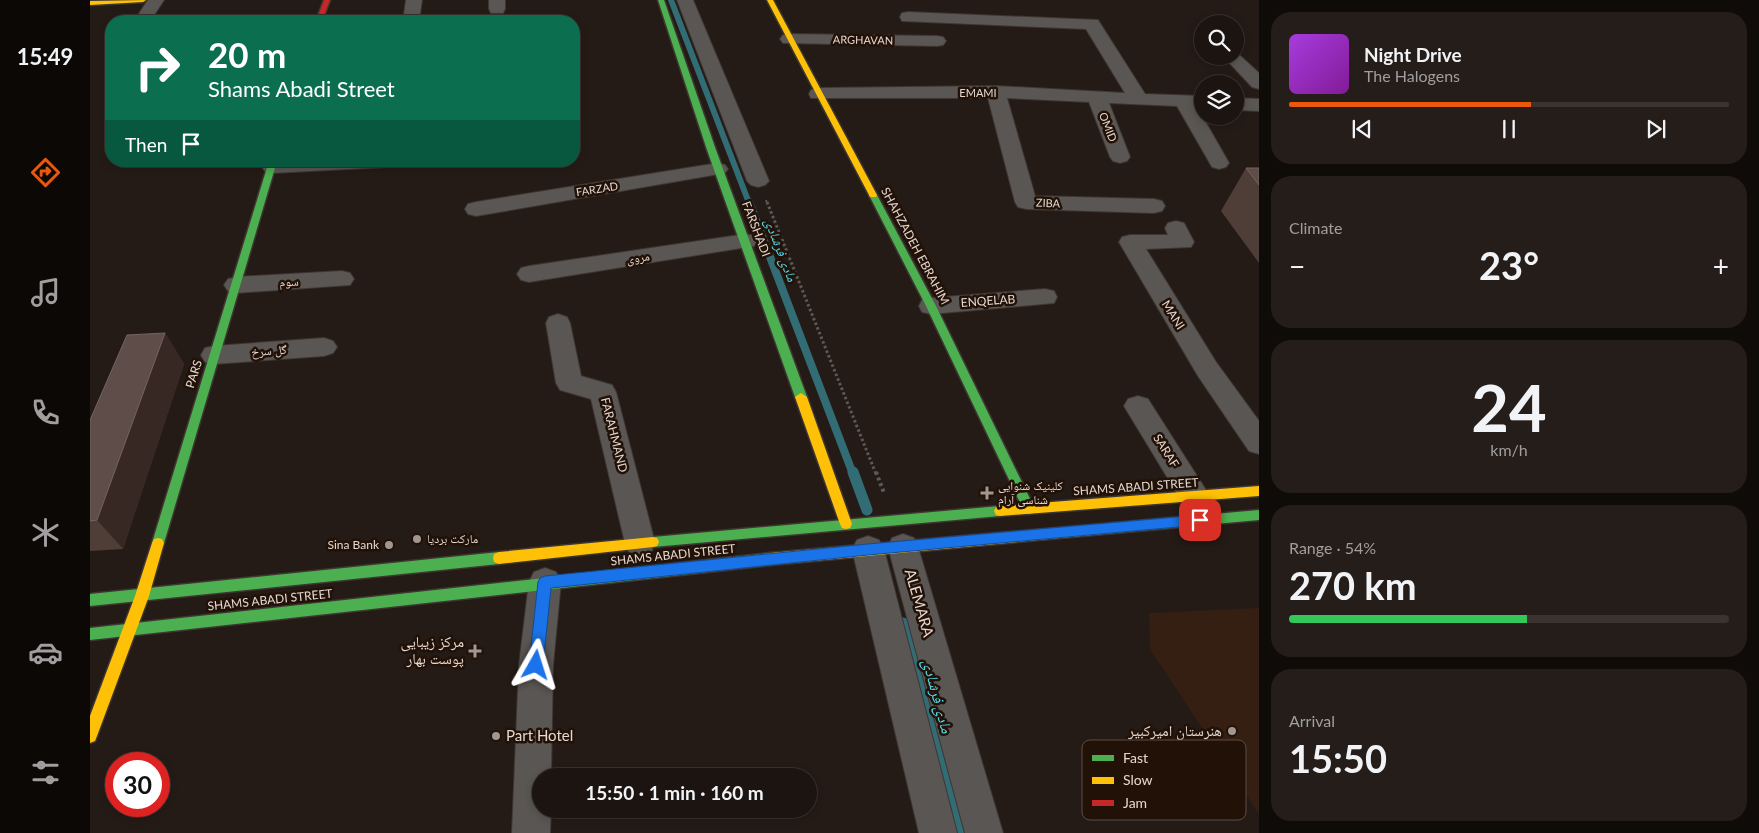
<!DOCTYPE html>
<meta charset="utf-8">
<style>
:root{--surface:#1c1410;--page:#251d19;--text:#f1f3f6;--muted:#a09e9f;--line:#3a3330;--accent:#ea580c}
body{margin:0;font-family:Lato,"Noto Naskh Arabic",sans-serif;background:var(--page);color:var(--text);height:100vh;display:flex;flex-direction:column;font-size:19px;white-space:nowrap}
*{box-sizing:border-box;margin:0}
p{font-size:16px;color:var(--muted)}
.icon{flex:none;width:28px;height:28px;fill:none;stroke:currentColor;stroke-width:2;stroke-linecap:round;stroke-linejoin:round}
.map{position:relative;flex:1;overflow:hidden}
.panel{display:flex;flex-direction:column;gap:12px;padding:12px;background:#0f0b09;width:500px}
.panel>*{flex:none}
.guide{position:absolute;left:15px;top:15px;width:475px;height:152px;border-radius:20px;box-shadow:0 2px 8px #0003,0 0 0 1px var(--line);background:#0b6e4f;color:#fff;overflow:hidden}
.buttons{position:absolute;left:1104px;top:15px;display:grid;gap:10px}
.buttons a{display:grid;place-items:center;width:50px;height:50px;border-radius:50%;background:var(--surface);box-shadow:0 2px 8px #0003,0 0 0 1px var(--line);font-size:25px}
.speed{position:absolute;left:15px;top:752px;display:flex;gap:10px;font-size:25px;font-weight:700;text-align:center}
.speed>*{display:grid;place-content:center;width:65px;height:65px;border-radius:50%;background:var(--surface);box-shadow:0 2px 8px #0003,0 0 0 1px var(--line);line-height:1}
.speed .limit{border:8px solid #d22;background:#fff;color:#111}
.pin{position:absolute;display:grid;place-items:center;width:42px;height:42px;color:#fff;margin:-21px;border-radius:10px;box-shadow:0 2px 8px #0006}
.me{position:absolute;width:55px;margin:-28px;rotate:6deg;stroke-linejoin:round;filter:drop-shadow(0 0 4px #0008)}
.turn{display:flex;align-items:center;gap:18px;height:105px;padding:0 20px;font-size:22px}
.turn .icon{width:65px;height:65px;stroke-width:2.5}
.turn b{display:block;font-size:35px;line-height:42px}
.then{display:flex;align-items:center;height:48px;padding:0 20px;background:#0003;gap:10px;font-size:19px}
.big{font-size:38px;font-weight:700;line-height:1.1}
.panel .card{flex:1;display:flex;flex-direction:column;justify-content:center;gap:8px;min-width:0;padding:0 18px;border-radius:20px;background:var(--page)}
.panel .dial{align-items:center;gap:0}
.dial b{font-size:65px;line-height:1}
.song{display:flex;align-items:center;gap:15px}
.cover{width:60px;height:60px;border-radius:8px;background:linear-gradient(135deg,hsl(280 70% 55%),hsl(290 70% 35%))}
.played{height:5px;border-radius:2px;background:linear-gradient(90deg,var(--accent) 55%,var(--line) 55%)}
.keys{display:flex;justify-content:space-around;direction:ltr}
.heat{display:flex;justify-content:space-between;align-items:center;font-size:28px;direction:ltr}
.charge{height:8px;border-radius:4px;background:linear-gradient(90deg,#34c759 54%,var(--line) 0)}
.trip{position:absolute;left:442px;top:768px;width:285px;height:50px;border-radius:25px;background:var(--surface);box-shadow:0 2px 8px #0003,0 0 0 1px var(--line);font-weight:700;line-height:50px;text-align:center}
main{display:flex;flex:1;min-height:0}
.dock{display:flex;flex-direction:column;width:90px;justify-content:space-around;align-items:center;background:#0b0806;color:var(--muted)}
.dock .icon{width:35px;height:35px}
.dock .on{color:var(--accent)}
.dock b{font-size:22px;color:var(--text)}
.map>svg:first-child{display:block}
</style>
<main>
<nav class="dock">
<b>15:49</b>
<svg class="icon on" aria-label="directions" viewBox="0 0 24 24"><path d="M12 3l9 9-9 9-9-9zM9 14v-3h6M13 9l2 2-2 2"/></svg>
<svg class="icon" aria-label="music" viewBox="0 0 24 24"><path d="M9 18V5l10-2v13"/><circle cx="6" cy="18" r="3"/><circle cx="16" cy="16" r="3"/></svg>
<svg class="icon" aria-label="phone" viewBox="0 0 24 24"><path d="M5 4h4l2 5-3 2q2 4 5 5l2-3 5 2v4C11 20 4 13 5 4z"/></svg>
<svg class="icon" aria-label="climate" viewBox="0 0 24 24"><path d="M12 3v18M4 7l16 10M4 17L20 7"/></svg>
<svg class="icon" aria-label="car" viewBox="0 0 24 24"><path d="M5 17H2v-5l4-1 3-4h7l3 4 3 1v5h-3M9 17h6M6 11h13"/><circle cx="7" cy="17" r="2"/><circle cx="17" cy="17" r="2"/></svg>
<svg class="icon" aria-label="filters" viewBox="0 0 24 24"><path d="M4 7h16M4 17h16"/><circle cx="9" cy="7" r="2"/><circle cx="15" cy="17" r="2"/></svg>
</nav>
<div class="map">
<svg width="1169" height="833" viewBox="0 0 1169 833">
<rect width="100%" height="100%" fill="#251b16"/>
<path fill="#341f12" d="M1169 608V814L1060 649 1059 613Z"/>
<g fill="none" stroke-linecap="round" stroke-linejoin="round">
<path stroke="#326c75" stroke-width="6" d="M581 0 659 203"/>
<path stroke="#326c75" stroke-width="8" d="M659 202 763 474"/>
<path stroke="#326c75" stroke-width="11" d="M763 472 777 510
M813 623 870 833"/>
<g stroke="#3e3632" stroke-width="2">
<path id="street" d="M58 0H74L60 21H44Z
M316 0H332L329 21H313Z
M399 0H415V9L413 13H401L399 9Z
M587 0H603L679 181 675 185 668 187 661 185 657 181Z
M818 12 1008 20 1055 94 1112 96V108L1107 107 1139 163 1136 167 1129 169 1122 167 1087 106 1019 103 1040 157 1037 161 1030 163 1023 161 1020 157 999 102 917 98 945 196 1064 199 1072 201 1075 206 1072 211 1064 213 936 209 928 207 925 202 898 98H721L719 94 721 90 728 88 906 86 1035 93 996 29 812 21 810 17 812 13Z
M699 34 847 36 853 37 856 41 853 45 847 46 693 43 690 39 693 35Z
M1145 51 1169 73V89L1162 87 1133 56H1145Z
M1145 98 1169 99V111L1145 110Z
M180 161H308L305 165 298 167 182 173 175 171 172 167 175 163Z
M628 163 635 165 638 169 635 173 386 216 378 214 375 209 378 204 386 202Z
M1086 221 1094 223 1104 242 1101 247 1056 249 1126 362 1169 421V454L1159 451 1108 376 1029 242 1032 237 1040 235H1078L1075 228 1078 223Z
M656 234 664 236 667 241 664 246 439 282 431 280 427 274 431 268 439 266Z
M252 271 260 273 264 279 260 285 146 293 138 291 134 285 138 279 146 277Z
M955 289 964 291 967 297 964 303 841 314 832 312 829 306 832 300 841 298Z
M468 314 477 317 480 323 491 376 522 385 526 392 565 543 561 552 550 556 539 552 535 543 501 399 470 390 466 383 456 323 459 317Z
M234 338 243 341 247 347 243 353 234 356 124 364 115 362 111 355 115 348 124 346Z
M1048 396 1058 399 1114 487 1119 496 1114 505 1104 508 1094 505 1034 406 1038 399Z
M813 534 824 538 828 547 913 833H875L798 547 802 538Z
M778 536 789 540 794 549 867 833H829L762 549 767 540Z
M455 568 466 572 471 582 463 665 461 776H451V809H461L460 833H422L429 665 439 582 444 572Z"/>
</g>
<g stroke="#3e3632" stroke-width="3">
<path id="fast" d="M568 0H574L626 150 717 397 715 400H707L705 397 617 150Z
M179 161H187L74 543 72 547 68 548 64 547 62 543Z
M783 192 787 195 846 306 945 509 943 513 939 514 935 513 836 306 779 195Z
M910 506 914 507 916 511 914 515 910 516 563 547 559 546 557 542 559 538 563 537Z
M1169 510V520L1024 533 1020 532 1018 528 1020 524 1024 523Z
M409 552 414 554 415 558 414 562 409 564 0 606V594Z
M680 553 685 555 686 559 685 563 680 565 0 640V628Z"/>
</g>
<g stroke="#3e3632" stroke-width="3">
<path id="slow" d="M56 0 53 2 0 5V1Z
M677 0H683L787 195 786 197H780L779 195Z
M711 393 717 397 762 524 760 528 756 529 752 528 750 524 705 397Z
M1169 486V496L910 516 906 515 904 511 906 507 910 506Z
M1024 523 1028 524 1030 528 1028 532 1024 533 680 565 675 563 674 559 675 555 680 553Z
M563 537 567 538 569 542 567 546 563 547 409 564 404 562 403 558 404 554 409 552Z
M68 538 72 539 74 543 59 596 7 736 5 741 0 743V716L45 596 62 543 64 539Z"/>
</g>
<g stroke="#3e3632" stroke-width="3">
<path id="jam" d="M234 0H240L232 21H226Z"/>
</g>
<path stroke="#5c5956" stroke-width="2" stroke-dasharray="2 2" stroke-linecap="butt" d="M676 200 677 203"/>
<path stroke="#5c5956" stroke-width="3" stroke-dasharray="2.5 2.5" stroke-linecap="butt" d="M677 202 786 474"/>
<path stroke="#5c5956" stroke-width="4" stroke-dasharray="3 3" stroke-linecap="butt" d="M786 472 794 493"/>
<use href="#street" fill="#5a5653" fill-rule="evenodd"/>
<use href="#fast" fill="#4caf50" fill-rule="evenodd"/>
<use href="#slow" fill="#ffc107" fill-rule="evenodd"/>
<use href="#jam" fill="#c62828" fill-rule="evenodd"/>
</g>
<path fill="#4f3d38" d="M1156 168H1169V263L1131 211Z
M75 333 94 364 33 549 0 551V420Z"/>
<path fill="#382824" d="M75 333 94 364 33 549 7 520Z"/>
<path fill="#5f4d49" stroke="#74635e" d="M1156 168H1169V185Z
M75 333 7 520 0 521V420L37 335Z"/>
<path fill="#1a73e8" stroke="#114b97" d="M1110 515 1116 520 1110 525 778 555 461 588 453 665 451 670 446 671 441 670 439 665 448 582 450 578 455 576 778 544Z"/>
<g fill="#a19690" stroke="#211107" stroke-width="2">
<path d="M894.5 485.5h5v5h5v5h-5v5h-5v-5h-5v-5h5z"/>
<circle cx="327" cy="539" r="5"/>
<circle cx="299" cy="545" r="5"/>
<path d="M382.5 643.5h5v5h5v5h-5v5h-5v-5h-5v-5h5z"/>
<circle cx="1142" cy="731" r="5"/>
<circle cx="406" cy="736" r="5"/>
</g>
<g text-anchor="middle" stroke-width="5" stroke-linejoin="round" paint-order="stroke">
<g font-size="11" fill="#e4d8d1" stroke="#211107">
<text transform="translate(773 40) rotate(1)" y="4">ARGHAVAN</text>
<text x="888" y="97">EMAMI</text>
<text transform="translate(1018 127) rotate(69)" y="4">OMID</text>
<text transform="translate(507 189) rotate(-9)" y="4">FARZAD</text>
<text transform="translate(958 203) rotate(2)" y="4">ZIBA</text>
</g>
<g font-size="12" fill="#e4d8d1" stroke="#211107">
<text transform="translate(666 229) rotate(69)" y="4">FARSHADI</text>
<text transform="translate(825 246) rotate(62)" y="4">SHAHZADEH EBRAHIM</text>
<text transform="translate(548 258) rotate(-9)" y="4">مروی</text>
<text transform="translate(199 282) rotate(-3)" y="4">سوم</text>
<text transform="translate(898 301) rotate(-4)" y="4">ENQELAB</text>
<text transform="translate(1083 315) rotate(58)" y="4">MANI</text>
<text transform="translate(179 351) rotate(-4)" y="4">گل سرخ</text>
<text transform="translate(104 374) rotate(-73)" y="4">PARS</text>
<text transform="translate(524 435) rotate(76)" y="4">FARAHMAND</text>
<text transform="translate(1076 451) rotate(58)" y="4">SARAF</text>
<text transform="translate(1046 487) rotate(-4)" y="4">SHAMS ABADI STREET</text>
<text transform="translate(583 555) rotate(-6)" y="4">SHAMS ABADI STREET</text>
<text transform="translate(180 600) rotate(-6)" y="4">SHAMS ABADI STREET</text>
</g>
<g font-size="12" fill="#e4d8d1" stroke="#211107" text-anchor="start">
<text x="908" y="490">کلینیک شنوایی<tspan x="908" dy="14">شناسی آرام</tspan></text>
<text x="337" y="543">مارکت بردیا</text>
<text x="289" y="549" text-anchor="end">Sina Bank</text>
</g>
<g font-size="14" font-style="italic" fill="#52d4e6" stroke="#211107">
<text transform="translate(691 250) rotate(69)" y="5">مادی فرشادی</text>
</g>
<g font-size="15" fill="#e4d8d1" stroke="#211107">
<text transform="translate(829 603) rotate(74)" y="5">ALEMARA</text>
</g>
<g font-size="15" fill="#e4d8d1" stroke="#211107" text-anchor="end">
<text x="374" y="647">مرکز زیبایی<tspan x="374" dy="17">پوست بهار</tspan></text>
<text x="1132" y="736">هنرستان امیرکبیر</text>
<text x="416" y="741" text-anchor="start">Part Hotel</text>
</g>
<g font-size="16" font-style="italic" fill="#52d4e6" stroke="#211107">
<text transform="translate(848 696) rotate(75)" y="6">مادی فرشادی</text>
</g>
</g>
<rect x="992" y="740" width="164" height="80" rx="8" fill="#211107" stroke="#5c4d44" stroke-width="1"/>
<rect x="1002" y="755" width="22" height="6" fill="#4caf50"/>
<rect x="1002" y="777" width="22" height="7" fill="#ffc107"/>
<rect x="1002" y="800" width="22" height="6" fill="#c62828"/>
<g font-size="14" fill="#e4d8d1">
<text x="1033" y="763">Fast</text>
<text x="1033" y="785">Slow</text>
<text x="1033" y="808">Jam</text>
</g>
</svg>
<div class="buttons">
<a><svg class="icon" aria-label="search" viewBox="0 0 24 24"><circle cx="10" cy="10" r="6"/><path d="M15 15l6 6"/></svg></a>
<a><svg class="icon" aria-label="layers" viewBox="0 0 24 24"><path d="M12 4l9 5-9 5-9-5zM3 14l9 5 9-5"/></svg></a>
</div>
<div class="speed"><div class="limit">30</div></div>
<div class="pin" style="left:1110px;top:520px;background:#d93025"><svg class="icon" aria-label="arrive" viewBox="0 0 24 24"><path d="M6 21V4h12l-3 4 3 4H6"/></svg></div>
<svg class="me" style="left:446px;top:665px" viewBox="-20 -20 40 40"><path d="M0-17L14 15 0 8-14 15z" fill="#1a73e8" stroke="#fff" stroke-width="4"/></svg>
<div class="trip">15:50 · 1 min · 160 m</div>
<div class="guide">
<div class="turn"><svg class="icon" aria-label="right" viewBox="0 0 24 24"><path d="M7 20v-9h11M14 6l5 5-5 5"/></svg><div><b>20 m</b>Shams Abadi Street</div></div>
<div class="then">Then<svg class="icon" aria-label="arrive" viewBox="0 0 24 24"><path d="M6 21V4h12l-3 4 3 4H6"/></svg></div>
</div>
</div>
<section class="panel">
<div class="card">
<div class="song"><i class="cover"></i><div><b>Night Drive</b><p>The Halogens</p></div></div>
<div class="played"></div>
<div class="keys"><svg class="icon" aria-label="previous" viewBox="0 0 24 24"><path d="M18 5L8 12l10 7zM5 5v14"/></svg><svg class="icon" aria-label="pause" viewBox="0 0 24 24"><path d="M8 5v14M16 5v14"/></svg><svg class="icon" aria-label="next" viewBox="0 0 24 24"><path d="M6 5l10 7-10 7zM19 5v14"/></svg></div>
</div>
<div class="card"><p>Climate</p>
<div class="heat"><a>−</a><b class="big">23°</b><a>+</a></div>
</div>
<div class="card dial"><b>24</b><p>km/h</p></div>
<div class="card"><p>Range · 54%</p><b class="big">270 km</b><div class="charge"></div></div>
<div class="card"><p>Arrival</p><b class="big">15:50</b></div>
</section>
</main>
